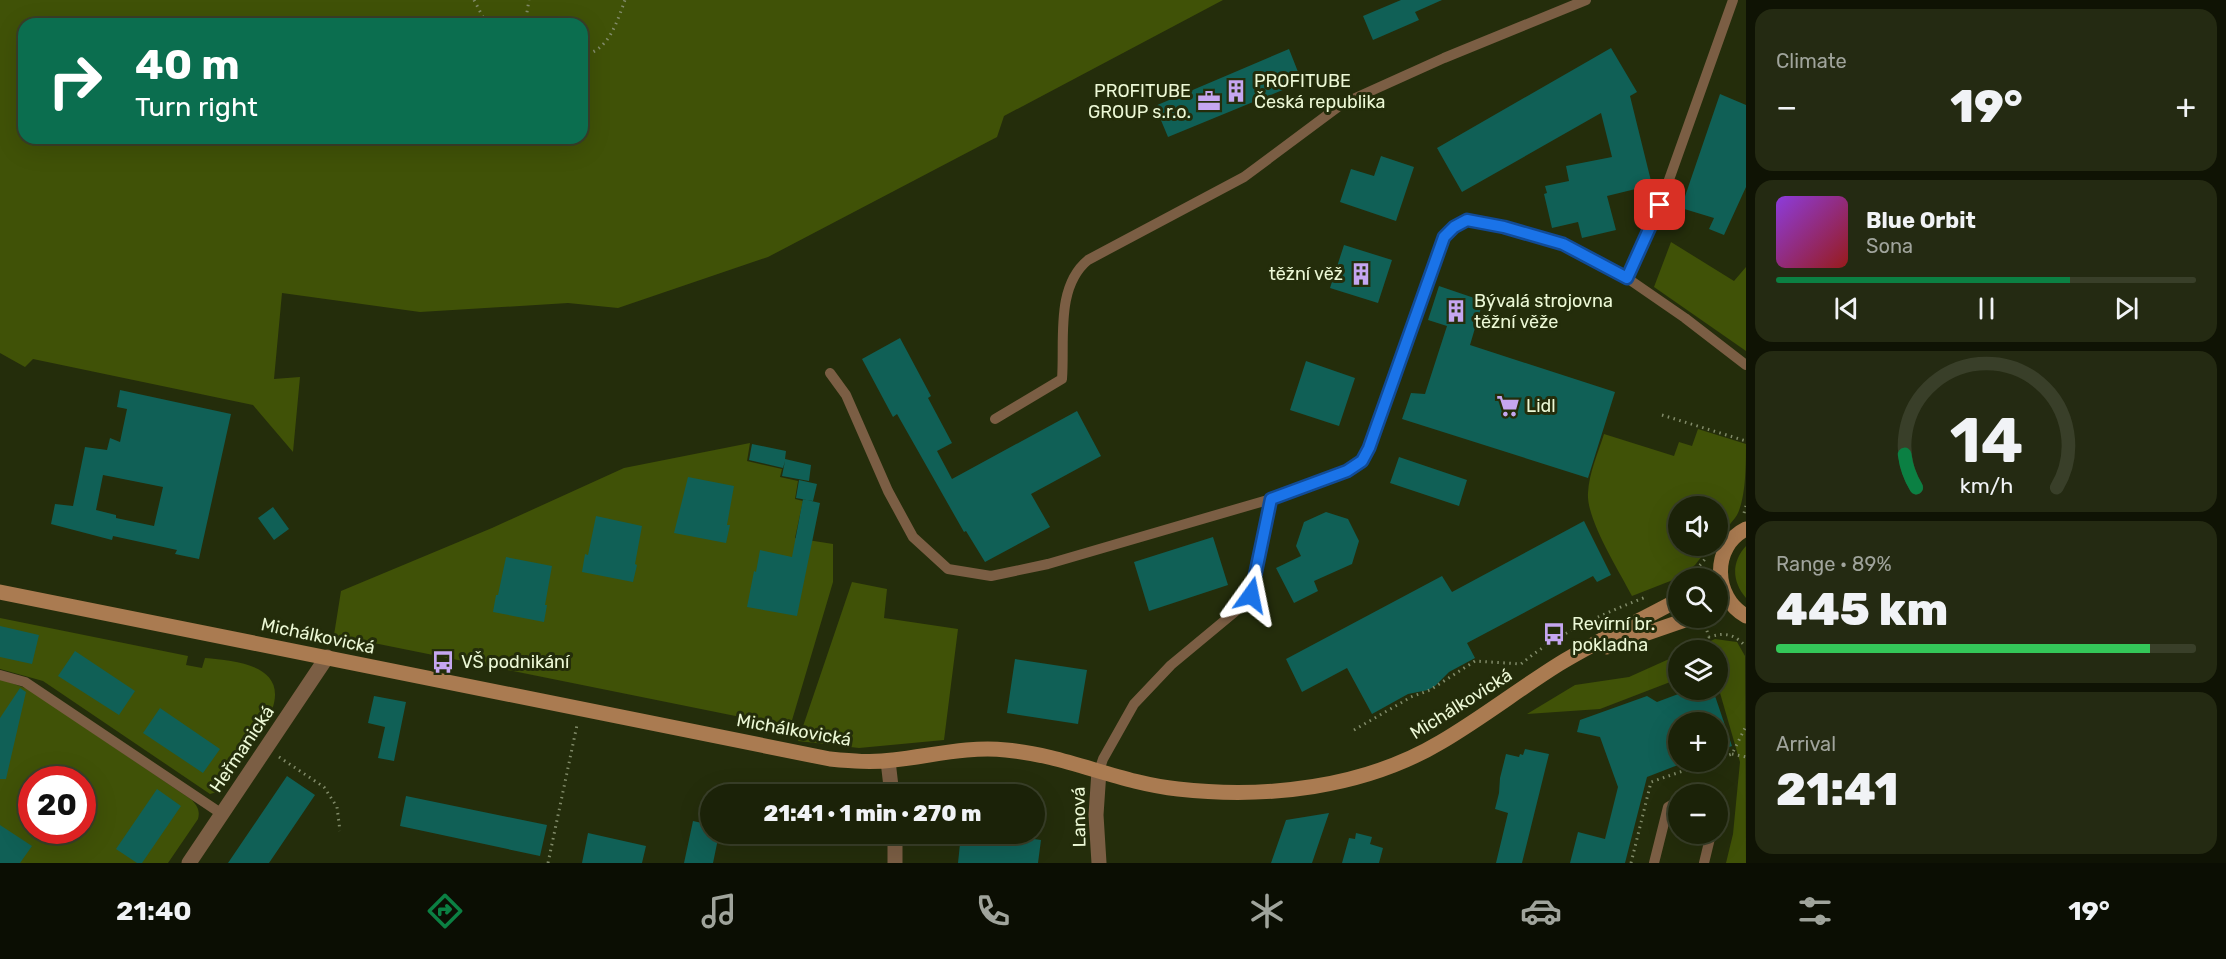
<!DOCTYPE html>
<meta charset="utf-8">
<style>
:root{--surface:#1b2208;--page:#242a12;--text:#f1f3f6;--muted:#a0a49c;--line:#393f29;--accent:#0b8043}
body{margin:0;font-family:Rubik,sans-serif;background:var(--page);color:var(--text);height:100vh;display:flex;flex-direction:column;font-size:22px;white-space:nowrap}
*{box-sizing:border-box;margin:0}
p{font-size:20px;color:var(--muted)}
.icon{flex:none;width:33px;height:33px;fill:none;stroke:currentColor;stroke-width:2;stroke-linecap:round;stroke-linejoin:round}
.map{position:relative;flex:1;overflow:hidden}
.side{display:flex;flex-direction:column;gap:9px;padding:9px;background:#0f1304;width:480px}
.side>*{flex:none}
.banner{position:absolute;left:18px;top:18px;width:570px;height:126px;border-radius:18px;box-shadow:0 6px 24px #0002,0 0 0 2px var(--line);background:#0b6e4f;color:#fff;overflow:hidden}
.tools{position:absolute;left:1668px;top:496px;display:grid;gap:12px}
.tools a{display:grid;place-items:center;width:60px;height:60px;border-radius:50%;background:var(--surface);box-shadow:0 6px 24px #0002,0 0 0 2px var(--line);font-size:30px}
.speed{position:absolute;left:18px;top:766px;display:flex;gap:12px;font-size:30px;font-weight:700;text-align:center}
.speed>*{display:grid;place-content:center;width:78px;height:78px;border-radius:50%;background:var(--surface);box-shadow:0 6px 24px #0002,0 0 0 2px var(--line);line-height:1}
.speed .limit{border:9px solid #d22;background:#fff;color:#111}
.pin{position:absolute;display:grid;place-items:center;width:51px;height:51px;color:#fff;margin:-26px;border-radius:12px;box-shadow:0 3px 9px #0006}
.me{position:absolute;width:66px;margin:-33px;rotate:12deg;stroke-linejoin:round;filter:drop-shadow(0 0 4px #0008)}
.turn{display:flex;align-items:center;gap:21px;height:126px;padding:0 18px;font-size:27px}
.turn .icon{width:78px;height:78px;stroke-width:2.5}
.turn b{display:block;font-size:42px;line-height:51px}
.big{font-size:45px;font-weight:800;line-height:1.1}
.side .card{flex:1;display:flex;flex-direction:column;justify-content:center;gap:9px;min-width:0;padding:0 21px;border-radius:18px;background:var(--page)}
.side .dial{align-items:center;gap:0}
.dial svg{height:156px;overflow:visible;fill:none;stroke:var(--line);stroke-width:7;stroke-linecap:round;text-anchor:middle}
.dial text{fill:var(--text);stroke:none}
.song{display:flex;align-items:center;gap:18px}
.cover{width:72px;height:72px;border-radius:9px;background:linear-gradient(135deg,hsl(270 70% 55%),hsl(0 70% 35%))}
.played{height:6px;border-radius:3px;background:linear-gradient(90deg,var(--accent) 70%,var(--line) 70%)}
.keys{display:flex;justify-content:space-around;direction:ltr}
.heat{display:flex;justify-content:space-between;align-items:center;font-size:33px;direction:ltr}
.charge{height:9px;border-radius:4px;background:linear-gradient(90deg,#34c759 89%,var(--line) 0)}
.trip{position:absolute;left:700px;top:784px;width:345px;height:60px;border-radius:30px;background:var(--surface);box-shadow:0 6px 24px #0002,0 0 0 2px var(--line);font-weight:800;line-height:60px;text-align:center}
.menu{display:flex;height:96px;justify-content:space-around;align-items:center;background:#0b0e03;color:var(--muted)}
.menu .icon{width:42px;height:42px}
.menu .on{color:var(--accent)}
.menu b{font-size:27px;color:var(--text)}
main{display:flex;flex:1;min-height:0}
.map>svg:first-child{display:block}
</style>
<main>
<div class="map">
<svg width="1746" height="863" viewBox="0 0 1746 863">
<rect width="100%" height="100%" fill="#242d0b"/>
<path fill="#405207" fill-rule="evenodd" d="M0 0H1223L1004 116 997 137 768 257 618 308 568 303 420 312 282 293 274 379 300 377 293 452 253 405 33 359 25 367 0 353ZM24 24H582V138H24Z
M1671 242 1734 281 1746 267V351L1654 287Z
M1698 429 1746 444C1746 464 1746 498 1737 515 1732 523 1724 530 1718 537V507H1678V546H1710L1695 565 1678 578 1632 596C1619 571 1586 519 1588 493 1589 473 1598 453 1604 434L1674 456 1679 442 1692 446Z
M750 443 747 461 782 469 780 477 798 481 795 499 803 501 795 538 833 544V582L790 727 334 635 341 591 492 528 624 468Z
M1746 546V598C1732 582 1731 562 1746 546Z
M852 582 887 589 884 618 958 629 944 740 859 748 798 741Z
M0 618 188 656 186 665 202 668 205 658C237 661 288 665 272 710L217 792 210 794 43 681 0 669Z
M1715 639 1737 642 1745 656 1746 863H1726L1733 834 1740 762 1718 686V651H1688Z
M1678 655V679L1600 709 1527 714 1575 685 1629 677Z
M0 679 28 689 192 800C198 807 200 811 198 819L168 863H0ZM32 780H82V831H32Z"/>
<path fill="#106056" fill-rule="evenodd" d="M1401 0H1442L1415 12 1419 20 1373 40 1363 16Z
M1611 48 1637 92 1630 96 1652 185 1607 196 1616 230 1582 238 1578 222 1552 228 1544 194 1547 193 1545 186 1569 181 1566 166 1612 157 1601 113 1462 192 1437 148Z
M1289 49 1302 82 1168 137 1155 106Z
M1720 94 1746 105V187L1724 235 1709 229 1714 218 1681 208Z
M1381 156 1414 167 1396 221 1340 202 1351 169 1374 176Z
M1344 245 1392 260 1378 303 1330 288Z
M1439 286 1483 301 1470 345 1615 392 1588 478 1402 419 1411 393 1425 394 1447 326 1428 320Z
M900 338 931 396 928 398 952 443 937 451 952 479 1077 411 1101 456 1031 494 1050 527 985 562 966 531 964 532 897 414 893 417 862 359Z
M1306 361 1355 378 1339 426 1290 410Z
M120 390 231 414 199 559 175 554 177 550 113 536 112 540 51 524 55 504 73 506 85 447 107 450 110 438 120 442 127 409 117 407ZM103 475 163 487 154 526 116 518V515L96 510Z
M752 444 786 451 785 459 811 465 809 481 782 476 785 461 783 468 749 460Z
M1399 457 1467 480 1459 506 1390 483Z
M688 477 734 486 727 525H730L726 543 674 533Z
M799 480 817 484 813 501 796 498Z
M803 499 820 503 797 616 747 607 754 571 756 572 760 550 792 557Z
M273 507 289 529 274 540 258 518Z
M1326 512 1348 519 1359 541 1352 564 1314 581 1318 591 1294 603 1276 568 1301 556 1296 546 1304 522Z
M596 516 642 526 635 564 637 565 633 582 582 572 585 554 588 555Z
M1584 521 1611 575 1597 582 1593 576 1467 643 1475 658 1449 672 1435 686 1428 690 1408 694 1372 714 1347 668 1302 692 1286 659 1442 576 1452 592Z
M1213 537 1228 585 1149 611 1134 562Z
M506 557 552 566 545 605H547L544 622 493 612 496 595H498Z
M0 626 39 635 32 664 0 657Z
M75 651 135 691 119 715 58 676Z
M1015 659 1087 670 1078 724 1007 713Z
M20 688 26 692 6 779H0V718Z
M1689 690H1713L1732 746 1718 751V723H1678V765L1647 777 1625 863H1570L1578 832 1605 839 1618 787 1600 737 1577 732 1580 720 1647 696 1657 702Z
M374 696 406 702 394 761 378 758 385 727 368 723Z
M160 708 220 749 203 773 143 733Z
M1525 749 1549 754 1522 863H1496L1508 813 1495 809 1499 793 1500 778 1506 754 1519 757 1520 754 1523 755Z
M287 776 315 795 269 863H228Z
M157 789 181 806 142 863H137L116 849Z
M406 796 547 825 540 856 400 826Z
M1329 813 1312 863H1271L1286 820Z
M693 821 711 825V834H719L713 863H684Z
M0 825 32 846 20 863H0Z
M588 833 646 846 642 863H582Z
M1356 833 1372 837 1370 844 1383 848 1379 863H1342L1349 838 1355 839Z
M961 834H1030L1034 839 1041 840 1038 863H958Z"/>
<g fill="none" stroke-linecap="round" stroke-linejoin="round">
<path stroke="#818b69" stroke-width="3" stroke-dasharray="1.5 4.5" stroke-linecap="butt" d="M474 0 483 17 497 24
M525 24 529 0
M582 55C609 52 617 21 625 0
M1662 415 1746 441
M1744 513 1746 506
M1688 579 1706 558
M1705 625 1709 637C1725 632 1735 634 1746 647
M1354 730 1411 697 1430 690 1475 661 1521 664C1557 634 1602 614 1646 597
M1732 754 1746 757
M279 757 324 787 337 807 340 831
M1718 759 1732 754 1746 726
M548 863 577 725
M1631 863 1651 782 1709 762"/>
<path stroke="#7b5e44" stroke-width="10" d="M1627 278 1660 205 1733 0
M830 373 846 395 888 491 913 537 948 569 991 576 1048 564 1271 499
M995 419 1062 379C1065 341 1055 287 1088 260L1244 177 1342 104 1444 58 1586 0
M0 675 25 682 222 814
M1099 771 1103 759 1134 704 1171 665 1236 611 1251 595 1271 499C1293 491 1348 477 1362 461 1365 457 1367 452 1369 448L1444 237 1454 227 1467 221 1504 227 1563 244 1627 278 1685 318 1746 365
M1654 863 1668 807 1678 801
M1704 863 1711 834"/>
<path stroke="#7b5e44" stroke-width="15" d="M888 761 892 795
M1099 771 1096 815 1099 863
M189 863 327 657
M895 863V834"/>
<path stroke="#aa7b51" stroke-width="15" d="M1746 529C1711 546 1713 598 1746 616
M0 592 830 759C851 761 872 763 893 760 931 756 968 746 1006 750 1065 755 1119 783 1178 789 1266 799 1364 788 1441 742 1482 718 1519 689 1559 664 1597 641 1639 621 1678 600
M1607 647 1691 618"/>
</g>
<g fill="none" stroke-linecap="round" stroke-linejoin="round">
<g stroke="#114b97" stroke-width="15">
<path id="route" d="M1251 595 1271 499 1347 471 1362 461 1369 448 1444 237 1454 227 1467 220 1504 227 1563 244 1627 278 1660 205"/>
</g>
<use href="#route" stroke="#1a73e8" stroke-width="10"/>
</g>
<defs>
<g id="building-bare" transform="scale(1.8)"><path d="M-4-6H4V6H1V3H-1V6H-4ZM-2.5-4.3h1.7v1.8h-1.7ZM.8-4.3h1.7v1.8H.8ZM-2.5-1h1.7V.8h-1.7ZM.8-1h1.7V.8H.8Z" fill="#c5a6f0" stroke="#242d0b" stroke-width="2.5" paint-order="stroke"/></g>
<g id="office-bare" transform="scale(1.8)"><path d="M-6-3h4V-5.5h4V-3h4V5H-6ZM-1-4.5V-3h2v-1.5ZM-6 0V1H6V0Z" fill="#c5a6f0" stroke="#242d0b" stroke-width="2.5" paint-order="stroke"/></g>
<g id="supermarket-bare" transform="scale(1.8)"><path d="M-6-5.5h2.5l.6 2H6L4.5 2H-2.5L-4.4-4H-6ZM-1.5 3.2a1.3 1.3 0 1 0 .1 0ZM3 3.2a1.3 1.3 0 1 0 .1 0Z" fill="#c5a6f0" stroke="#242d0b" stroke-width="2.5" paint-order="stroke"/></g>
<g id="bus-bare" transform="scale(1.8)"><path d="M-5-6H5V4H4V6H2V4H-2V6H-4V4H-5ZM-3.5-4V0h7V-4ZM-3.5 1.2v1.5H-2V1.2ZM2 1.2v1.5H3.5V1.2Z" fill="#c5a6f0" stroke="#242d0b" stroke-width="2.5" paint-order="stroke"/></g>
</defs>
<g fill-rule="evenodd">
<use href="#building-bare" x="1236" y="91"/>
<use href="#office-bare" x="1209" y="101"/>
<use href="#building-bare" x="1361" y="274"/>
<use href="#building-bare" x="1456" y="311"/>
<use href="#supermarket-bare" x="1508" y="406"/>
<use href="#bus-bare" x="1554" y="634"/>
<use href="#bus-bare" x="443" y="662"/>
</g>
<g text-anchor="middle" stroke-width="6" stroke-linejoin="round" paint-order="stroke">
<g font-size="18" fill="#ecf8d6" stroke="#242d0b" text-anchor="start">
<text x="1254" y="87">PROFITUBE<tspan x="1254" dy="21">Česká republika</tspan></text>
<text x="1191" y="97" text-anchor="end">PROFITUBE<tspan x="1191" dy="21">GROUP s.r.o.</tspan></text>
<text x="1343" y="280" text-anchor="end">těžní věž</text>
<text x="1474" y="307">Bývalá strojovna<tspan x="1474" dy="21">těžní věže</tspan></text>
<text x="1526" y="412">Lidl</text>
<text x="1572" y="630">Revírní br.<tspan x="1572" dy="21">pokladna</tspan></text>
<text x="461" y="668">VŠ podnikání</text>
</g>
<g font-size="18" fill="#ecf8d6" stroke="#242d0b">
<text transform="translate(318 636) rotate(12)" y="6">Michálkovická</text>
<text transform="translate(1461 704) rotate(-32)" y="6">Michálkovická</text>
<text transform="translate(794 730) rotate(10)" y="6">Michálkovická</text>
<text transform="translate(242 749) rotate(-56)" y="6">Heřmanická</text>
<text transform="translate(1079 817) rotate(-91)" y="6">Lanová</text>
</g>
</g>
</svg>
<div class="tools">
<a><svg class="icon" aria-label="sound" viewBox="0 0 24 24"><path d="M4 9h4l5-4v14l-5-4H4zM17 9q2 3 0 6"/></svg></a>
<a><svg class="icon" aria-label="search" viewBox="0 0 24 24"><circle cx="10" cy="10" r="6"/><path d="M15 15l6 6"/></svg></a>
<a><svg class="icon" aria-label="layers" viewBox="0 0 24 24"><path d="M12 4l9 5-9 5-9-5zM3 14l9 5 9-5"/></svg></a>
<a>+</a>
<a>−</a>
</div>
<div class="speed"><div class="limit">20</div></div>
<div class="pin" style="left:1660px;top:205px;background:#d93025"><svg class="icon" aria-label="arrive" viewBox="0 0 24 24"><path d="M6 21V4h12l-3 4 3 4H6"/></svg></div>
<svg class="me" style="left:1251px;top:595px" viewBox="-20 -20 40 40"><path d="M0-17L14 15 0 8-14 15z" fill="#1a73e8" stroke="#fff" stroke-width="4"/></svg>
<div class="trip">21:41 · 1 min · 270 m</div>
<div class="banner">
<div class="turn"><svg class="icon" aria-label="right" viewBox="0 0 24 24"><path d="M7 20v-9h11M14 6l5 5-5 5"/></svg><div><b>40 m</b>Turn right</div></div>
</div>
</div>
<section class="side">
<div class="card"><p>Climate</p>
<div class="heat"><a>−</a><b class="big">19°</b><a>+</a></div>
</div>
<div class="card">
<div class="song"><i class="cover"></i><div><b>Blue Orbit</b><p>Sona</p></div></div>
<div class="played"></div>
<div class="keys"><svg class="icon" aria-label="previous" viewBox="0 0 24 24"><path d="M18 5L8 12l10 7zM5 5v14"/></svg><svg class="icon" aria-label="pause" viewBox="0 0 24 24"><path d="M8 5v14M16 5v14"/></svg><svg class="icon" aria-label="next" viewBox="0 0 24 24"><path d="M6 5l10 7-10 7zM19 5v14"/></svg></div>
</div>
<div class="card dial"><svg viewBox="0 0 100 80">
<path d="M14 69A42 42 0 1 1 86 69"/>
<path d="M14 69A42 42 0 0 1 8 52" stroke="#0b8043"/>
<text x="50" y="56" font-size="32" font-weight="700">14</text>
<text x="50" y="72" font-size="11">km/h</text>
</svg></div>
<div class="card"><p>Range · 89%</p><b class="big">445 km</b><div class="charge"></div></div>
<div class="card"><p>Arrival</p><b class="big">21:41</b></div>
</section>
</main>
<nav class="menu">
<b>21:40</b>
<svg class="icon on" aria-label="directions" viewBox="0 0 24 24"><path d="M12 3l9 9-9 9-9-9zM9 14v-3h6M13 9l2 2-2 2"/></svg>
<svg class="icon" aria-label="music" viewBox="0 0 24 24"><path d="M9 18V5l10-2v13"/><circle cx="6" cy="18" r="3"/><circle cx="16" cy="16" r="3"/></svg>
<svg class="icon" aria-label="phone" viewBox="0 0 24 24"><path d="M5 4h4l2 5-3 2q2 4 5 5l2-3 5 2v4C11 20 4 13 5 4z"/></svg>
<svg class="icon" aria-label="climate" viewBox="0 0 24 24"><path d="M12 3v18M4 7l16 10M4 17L20 7"/></svg>
<svg class="icon" aria-label="car" viewBox="0 0 24 24"><path d="M5 17H2v-5l4-1 3-4h7l3 4 3 1v5h-3M9 17h6M6 11h13"/><circle cx="7" cy="17" r="2"/><circle cx="17" cy="17" r="2"/></svg>
<svg class="icon" aria-label="filters" viewBox="0 0 24 24"><path d="M4 7h16M4 17h16"/><circle cx="9" cy="7" r="2"/><circle cx="15" cy="17" r="2"/></svg>
<b>19°</b>
</nav>
